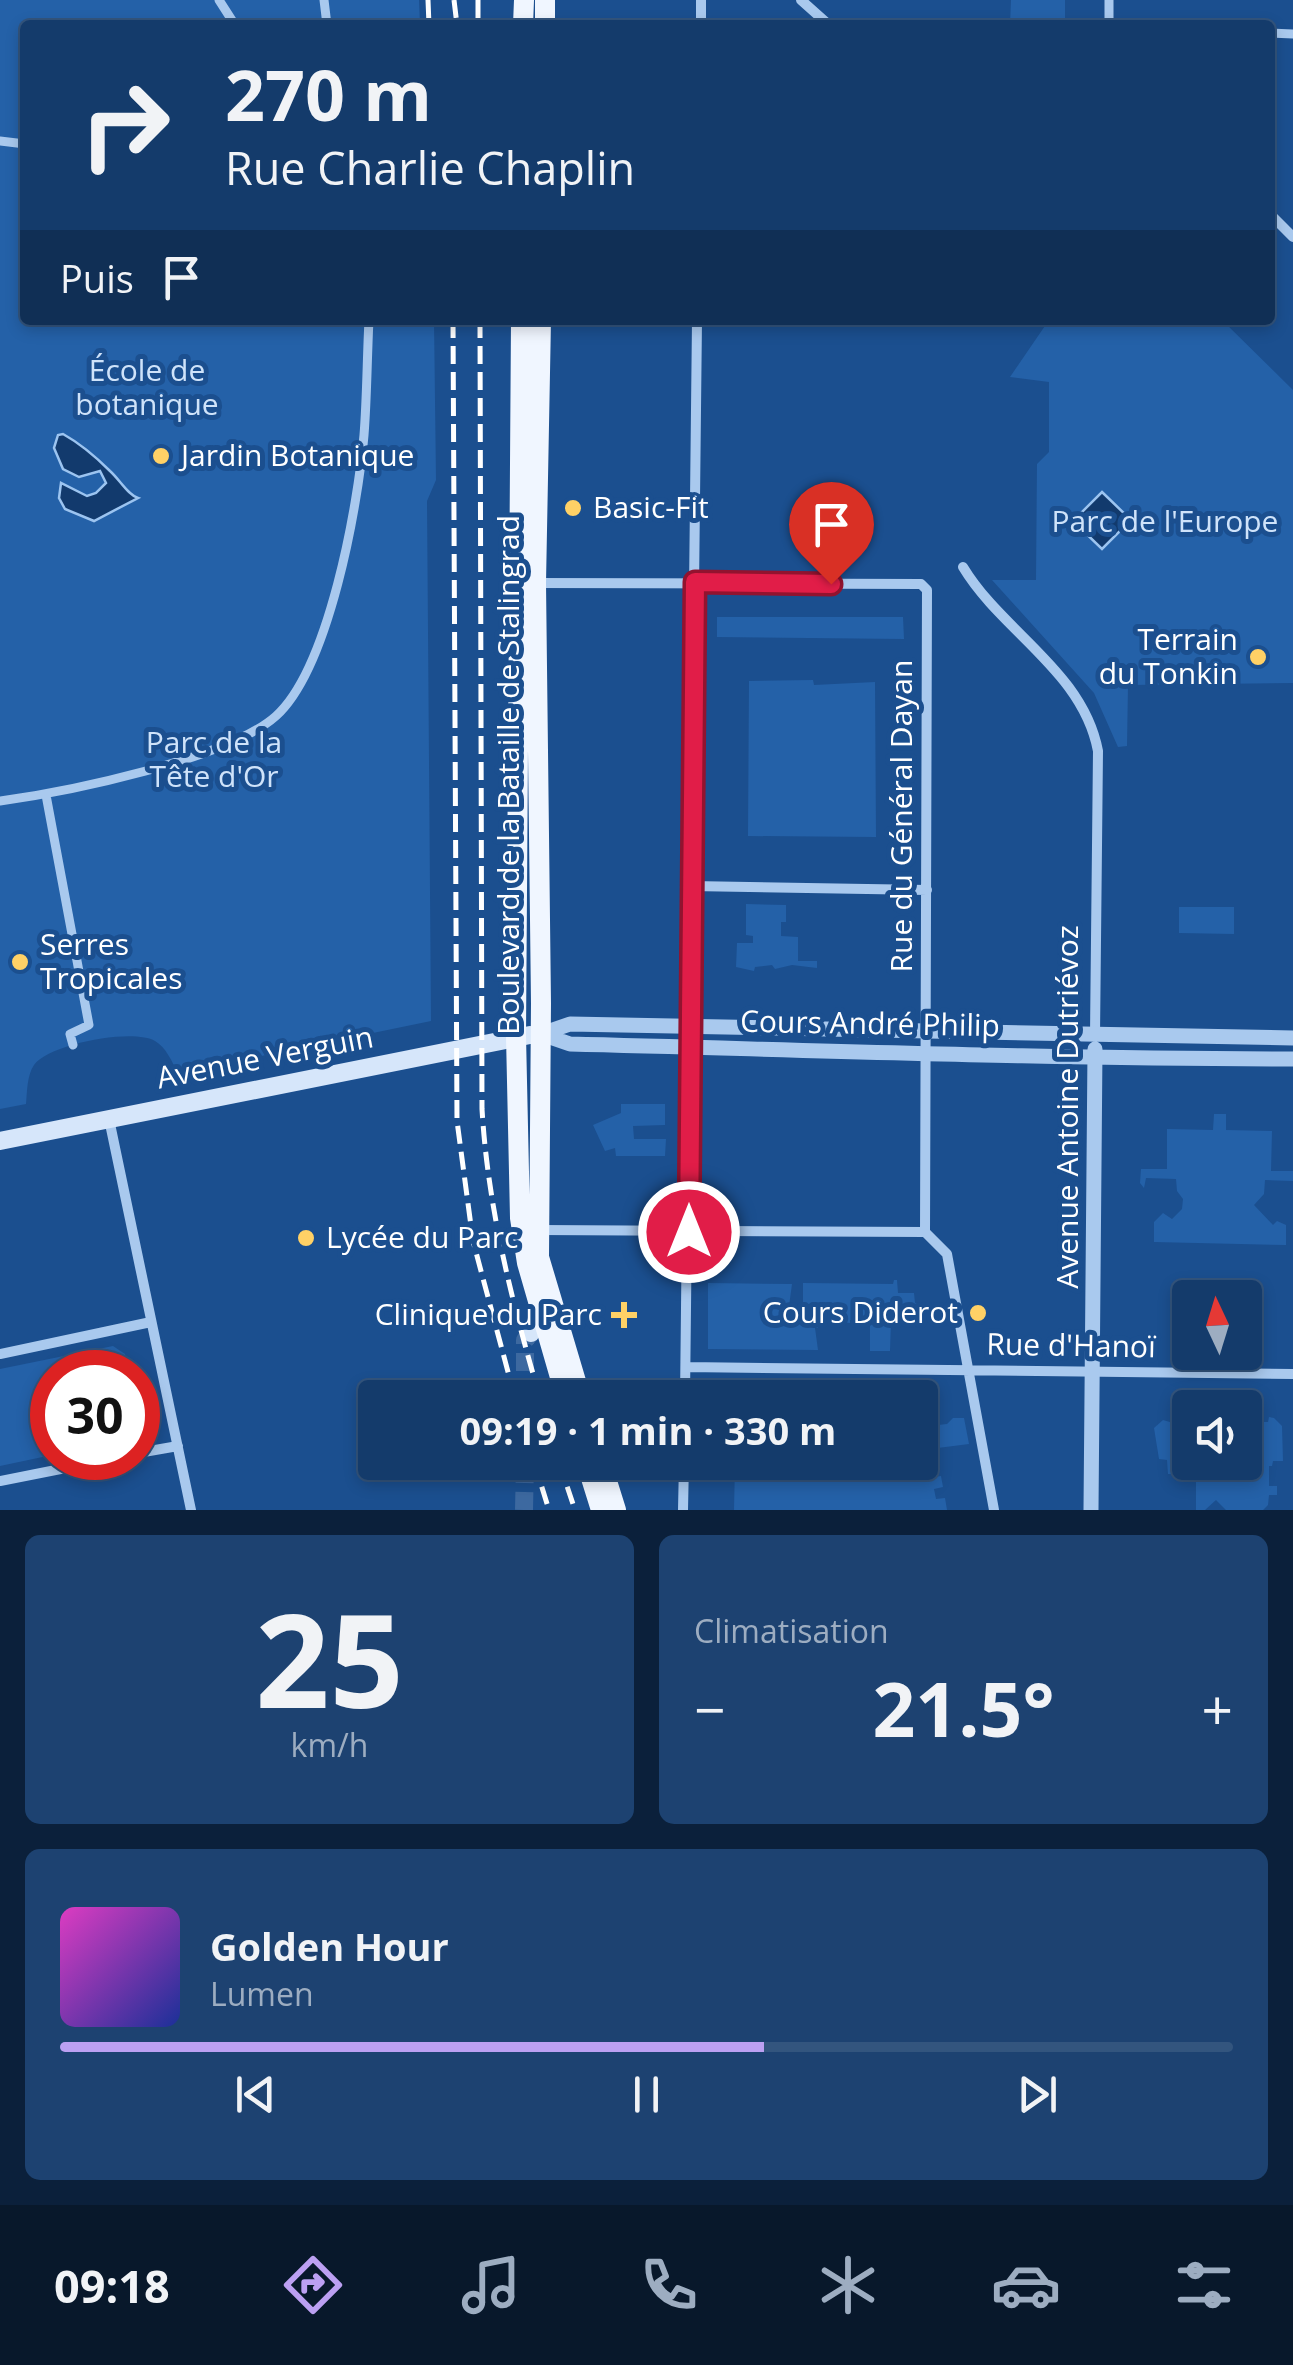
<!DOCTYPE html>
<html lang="fr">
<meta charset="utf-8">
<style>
:root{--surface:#143b6b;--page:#1d4271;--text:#f1f3f6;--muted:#9dadc1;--line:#33557e;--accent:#bca0f2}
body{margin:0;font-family:"Open Sans",sans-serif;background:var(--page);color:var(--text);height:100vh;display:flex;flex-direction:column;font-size:38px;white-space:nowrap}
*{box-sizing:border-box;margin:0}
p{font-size:32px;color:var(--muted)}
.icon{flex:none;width:55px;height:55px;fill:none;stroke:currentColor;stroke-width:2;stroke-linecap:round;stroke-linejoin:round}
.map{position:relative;height:1510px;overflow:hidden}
.sheet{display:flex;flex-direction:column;gap:25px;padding:25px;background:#0b203b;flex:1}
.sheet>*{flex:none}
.hud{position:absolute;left:20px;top:20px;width:1255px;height:305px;border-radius:10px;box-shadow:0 5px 15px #0003,0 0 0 2px var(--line);background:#143b6b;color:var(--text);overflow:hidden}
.needle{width:65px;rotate:356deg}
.controls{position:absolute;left:1172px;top:1280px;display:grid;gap:20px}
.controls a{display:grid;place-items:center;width:90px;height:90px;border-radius:10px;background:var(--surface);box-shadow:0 5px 15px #0003,0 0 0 2px var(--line);font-size:50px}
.speed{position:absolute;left:30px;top:1350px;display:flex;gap:20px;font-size:50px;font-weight:700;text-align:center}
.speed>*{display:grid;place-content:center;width:130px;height:130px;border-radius:50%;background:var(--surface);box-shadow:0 5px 15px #0003,0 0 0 2px var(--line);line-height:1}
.speed .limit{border:15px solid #d22;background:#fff;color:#111}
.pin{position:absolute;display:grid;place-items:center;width:85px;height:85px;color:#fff;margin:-102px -42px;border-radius:50% 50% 50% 0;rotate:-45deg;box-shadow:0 0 10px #0007}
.pin .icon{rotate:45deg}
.me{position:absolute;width:110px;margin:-55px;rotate:0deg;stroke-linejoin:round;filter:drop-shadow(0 0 8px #0008)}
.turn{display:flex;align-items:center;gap:35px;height:210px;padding:0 40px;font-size:45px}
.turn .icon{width:130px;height:130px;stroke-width:2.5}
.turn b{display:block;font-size:70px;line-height:85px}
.then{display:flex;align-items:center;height:95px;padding:0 40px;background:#0003;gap:20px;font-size:38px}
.big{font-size:75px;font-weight:700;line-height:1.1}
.sheet .tile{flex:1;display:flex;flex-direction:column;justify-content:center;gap:15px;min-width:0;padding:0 35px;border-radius:15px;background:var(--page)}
.sheet .dial{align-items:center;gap:0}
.dial b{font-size:130px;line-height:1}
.song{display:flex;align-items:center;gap:30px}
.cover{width:120px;height:120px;border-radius:15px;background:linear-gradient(135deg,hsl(310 70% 55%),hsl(230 70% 35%))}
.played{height:10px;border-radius:5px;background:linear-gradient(90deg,var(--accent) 60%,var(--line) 60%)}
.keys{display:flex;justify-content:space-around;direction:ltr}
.heat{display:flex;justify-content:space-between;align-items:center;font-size:55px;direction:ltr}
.sheet .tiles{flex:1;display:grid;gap:25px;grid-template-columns:1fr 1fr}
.tile:last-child{grid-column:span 2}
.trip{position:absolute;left:358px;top:1380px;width:580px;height:100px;border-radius:10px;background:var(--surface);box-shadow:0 5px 15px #0003,0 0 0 2px var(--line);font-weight:700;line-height:100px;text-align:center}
.tab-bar{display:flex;height:160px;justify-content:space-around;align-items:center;background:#08182b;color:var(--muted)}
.tab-bar .icon{width:70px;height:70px}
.tab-bar .active{color:var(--accent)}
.tab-bar b{font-size:45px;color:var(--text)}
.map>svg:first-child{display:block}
</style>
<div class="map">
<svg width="1293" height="1510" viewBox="0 0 1293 1510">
<rect width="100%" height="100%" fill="#1b4f8f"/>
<path fill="#2461a8" d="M0 0H419L420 25H25V320H434L436 480 427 501 431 1021 178 1073C172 1062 166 1047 155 1041 133 1028 49 1044 34 1065 27 1075 27 1092 26 1104L0 1109Z
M1011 0H1065V25H1010Z
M1049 320H1222L1293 390V683L1128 685 1127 746 1118 747 1094 693 992 580H1036L1037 464 1049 452V382L1010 377Z
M717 617H903L904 639 717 637Z
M813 680 814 685 875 682 876 837 748 836 749 681Z
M746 904 786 905V922H781V936L798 937V961H817V968L792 965 775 969 772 965 755 967 754 971 736 967 737 943H753V936L746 935Z
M1179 907H1234V934L1179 933Z
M621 1104H665V1125L633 1126 634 1139H666L665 1156H616L615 1148 605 1151 593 1125 621 1113Z
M1214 1114H1226V1130L1272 1131 1271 1171H1293V1181L1265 1180 1264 1194 1254 1205 1273 1225 1277 1221 1286 1225V1245L1154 1242V1222L1163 1213 1172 1219 1182 1209 1183 1199 1177 1191 1176 1179 1146 1178 1144 1188 1140 1183 1141 1169H1167V1129L1213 1130Z
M894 1280H897L898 1293H914L915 1303 944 1304 946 1313H903L902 1320H891L890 1351H870V1320H850V1323L818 1319V1328H815L818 1350 708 1349V1283L792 1284 787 1321 797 1326 803 1311V1283L893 1284Z
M113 1346 125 1354 129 1372H52V1455L0 1466V1369Z
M1245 1416 1248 1422H1268L1269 1417 1274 1418 1282 1426 1283 1461H1273L1272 1466H1269V1486H1277V1495H1269L1268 1505 1263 1510H1226L1216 1500 1205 1510H1196V1475L1168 1474 1167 1460 1159 1459 1154 1428 1163 1420 1180 1425 1181 1420 1190 1419V1462H1245Z
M953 1418H964L969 1444 922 1450 927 1478 941 1476 943 1487 934 1489 936 1499 945 1498 947 1510H734L735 1463 920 1462V1427L947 1424Z"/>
<path fill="#123a6d" stroke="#9cc4f0" stroke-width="2.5" d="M63 434C81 444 96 457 110 471 120 480 128 495 138 498L94 521 65 509 59 498 61 483 87 496 96 493 106 483 100 471 79 477 63 469 54 448 58 435Z
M1102 492 1131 520 1102 549 1073 521Z"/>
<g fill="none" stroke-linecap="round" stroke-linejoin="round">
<path stroke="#3d69a0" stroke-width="18" stroke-dasharray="18 9" stroke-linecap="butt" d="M525 1398V1340L531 1333
M524 1510 525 1462"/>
<path stroke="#a9c9ee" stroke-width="9" d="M219 0 235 25
M324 0 327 25
M1109 0V25
M1270 33 1293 34
M0 141 25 144
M46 795 89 1025 70 1034 73 1045
M0 801C66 792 228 759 276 716 329 668 358 506 364 435 367 397 367 358 369 320"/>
<path stroke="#a9c9ee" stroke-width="10" d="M701 0V25
M801 0 829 25
M1270 214 1293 237
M963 567C1002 632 1083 671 1098 751L1095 1035
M532 583 921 584 927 590 925 1232
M691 886 927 890
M109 1119 191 1510
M539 1230 925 1232
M925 1232 947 1254 994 1510
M0 1354 151 1322
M686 1367 1293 1374
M685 1398 697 320
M138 1453 178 1446
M0 1481 116 1458
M683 1510 684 1462"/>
<path stroke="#a9c9ee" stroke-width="15" d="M541 1034 570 1044C811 1050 1052 1059 1293 1059
M541 1034 570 1024 1293 1038
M1091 1510 1095 1049"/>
<path stroke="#d6e6fa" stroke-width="18" d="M0 1141 530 1035
M531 1333 541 1313"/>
<path stroke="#f0f6ff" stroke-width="20" d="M523 25 524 0
M545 25V0
M521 320 516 1036 520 1218 527 1263 566 1398
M541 320 536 583 541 1003 539 1257 581 1398
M586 1462 601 1510
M601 1462 616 1510"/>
<path stroke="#fff" stroke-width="5" stroke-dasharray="18 8" stroke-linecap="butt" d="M428 0 429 25
M454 0 457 25
M478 0V25
M453 320 457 1121 473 1241 515 1398
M480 320 482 1109C488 1209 512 1302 540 1398
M534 1462 549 1510
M559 1462 575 1510"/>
</g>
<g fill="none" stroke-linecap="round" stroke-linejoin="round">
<g stroke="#92132f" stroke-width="25">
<path id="route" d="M689 1232 695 582 831 584"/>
</g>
<use href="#route" stroke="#e11d48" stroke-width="18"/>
</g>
<g fill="#ffd166" stroke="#1b4f8f" stroke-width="4">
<circle cx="161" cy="456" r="10"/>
<circle cx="573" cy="508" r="10"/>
<circle cx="1258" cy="657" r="10"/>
<circle cx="20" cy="962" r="10"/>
<circle cx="306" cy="1238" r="10"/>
<circle cx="978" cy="1313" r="10"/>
<path d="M619 1300h10v10h10v10h-10v10h-10v-10h-10v-10h10z"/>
</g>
<g text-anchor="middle" stroke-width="10" stroke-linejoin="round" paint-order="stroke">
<g font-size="30" fill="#cfe3fa" stroke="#1b4f8f">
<text x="147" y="381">École de<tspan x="147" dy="34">botanique</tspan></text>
<text x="1165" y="532">Parc de l'Europe</text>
<text x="214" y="753">Parc de la<tspan x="214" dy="34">Tête d'Or</tspan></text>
</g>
<g font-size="30" fill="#fff" stroke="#1b4f8f" text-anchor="start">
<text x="181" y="466">Jardin Botanique</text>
<text x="593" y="518">Basic-Fit</text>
<text x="1238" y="650" text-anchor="end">Terrain<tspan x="1238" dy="34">du Tonkin</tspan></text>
<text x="40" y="955">Serres<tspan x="40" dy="34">Tropicales</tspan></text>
<text x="326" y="1248">Lycée du Parc</text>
<text x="958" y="1323" text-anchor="end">Cours Diderot</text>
<text x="602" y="1325" text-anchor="end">Clinique du Parc</text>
</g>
<g font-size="30" fill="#fff" stroke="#1b4f8f">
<text transform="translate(509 775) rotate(-90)" y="10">Boulevard de la Bataille de Stalingrad</text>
<text transform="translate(902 816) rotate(-90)" y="10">Rue du Général Dayan</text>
<text transform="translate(870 1024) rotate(1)" y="10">Cours André Philip</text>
<text transform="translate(265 1058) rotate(-11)" y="10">Avenue Verguin</text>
<text transform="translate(1068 1107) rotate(-90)" y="10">Avenue Antoine Dutriévoz</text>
<text transform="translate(1071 1346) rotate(1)" y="10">Rue d'Hanoï</text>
</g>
</g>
</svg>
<div class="controls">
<a><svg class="needle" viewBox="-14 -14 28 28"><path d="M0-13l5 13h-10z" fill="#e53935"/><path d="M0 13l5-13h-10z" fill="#9dadc1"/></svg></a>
<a><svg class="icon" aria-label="sound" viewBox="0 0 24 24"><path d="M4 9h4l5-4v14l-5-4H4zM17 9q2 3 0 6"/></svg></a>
</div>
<div class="speed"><div class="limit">30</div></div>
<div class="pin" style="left:831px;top:584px;background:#d93025"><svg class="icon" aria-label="arrive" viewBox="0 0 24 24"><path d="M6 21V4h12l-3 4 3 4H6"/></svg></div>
<svg class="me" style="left:689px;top:1232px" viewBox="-20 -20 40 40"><circle r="17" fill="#e11d48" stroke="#fff" stroke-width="3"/><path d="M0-11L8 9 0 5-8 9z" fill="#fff"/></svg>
<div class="trip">09:19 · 1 min · 330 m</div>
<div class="hud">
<div class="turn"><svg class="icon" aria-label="right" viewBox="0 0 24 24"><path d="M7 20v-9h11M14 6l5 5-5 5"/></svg><div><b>270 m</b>Rue Charlie Chaplin</div></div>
<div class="then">Puis<svg class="icon" aria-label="arrive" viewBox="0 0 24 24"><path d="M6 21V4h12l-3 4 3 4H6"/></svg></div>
</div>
</div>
<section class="sheet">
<div class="tiles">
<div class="tile dial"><b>25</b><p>km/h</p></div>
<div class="tile"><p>Climatisation</p>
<div class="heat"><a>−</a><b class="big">21.5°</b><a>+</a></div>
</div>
<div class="tile">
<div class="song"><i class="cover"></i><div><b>Golden Hour</b><p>Lumen</p></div></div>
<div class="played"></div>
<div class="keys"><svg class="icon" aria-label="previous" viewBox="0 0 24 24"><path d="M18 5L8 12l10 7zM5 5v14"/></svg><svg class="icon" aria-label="pause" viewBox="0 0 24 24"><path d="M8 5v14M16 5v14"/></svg><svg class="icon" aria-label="next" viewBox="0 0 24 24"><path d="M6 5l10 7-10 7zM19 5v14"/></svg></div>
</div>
</div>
</section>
<nav class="tab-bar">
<b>09:18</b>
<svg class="icon active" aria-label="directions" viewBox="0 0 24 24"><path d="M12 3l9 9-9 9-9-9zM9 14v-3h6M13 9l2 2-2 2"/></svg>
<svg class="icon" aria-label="music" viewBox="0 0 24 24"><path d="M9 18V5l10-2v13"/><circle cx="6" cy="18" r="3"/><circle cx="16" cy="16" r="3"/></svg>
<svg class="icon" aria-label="phone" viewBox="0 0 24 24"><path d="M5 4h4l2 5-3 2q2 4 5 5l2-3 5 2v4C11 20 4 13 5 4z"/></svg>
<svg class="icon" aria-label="climate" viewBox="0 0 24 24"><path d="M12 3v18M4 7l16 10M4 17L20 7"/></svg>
<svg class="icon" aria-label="car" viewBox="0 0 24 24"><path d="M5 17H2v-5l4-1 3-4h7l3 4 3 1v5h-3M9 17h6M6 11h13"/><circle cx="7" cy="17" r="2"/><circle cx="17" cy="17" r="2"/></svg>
<svg class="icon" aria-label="filters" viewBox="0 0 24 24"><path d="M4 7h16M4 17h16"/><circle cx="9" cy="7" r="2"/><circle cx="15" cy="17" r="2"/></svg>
</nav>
